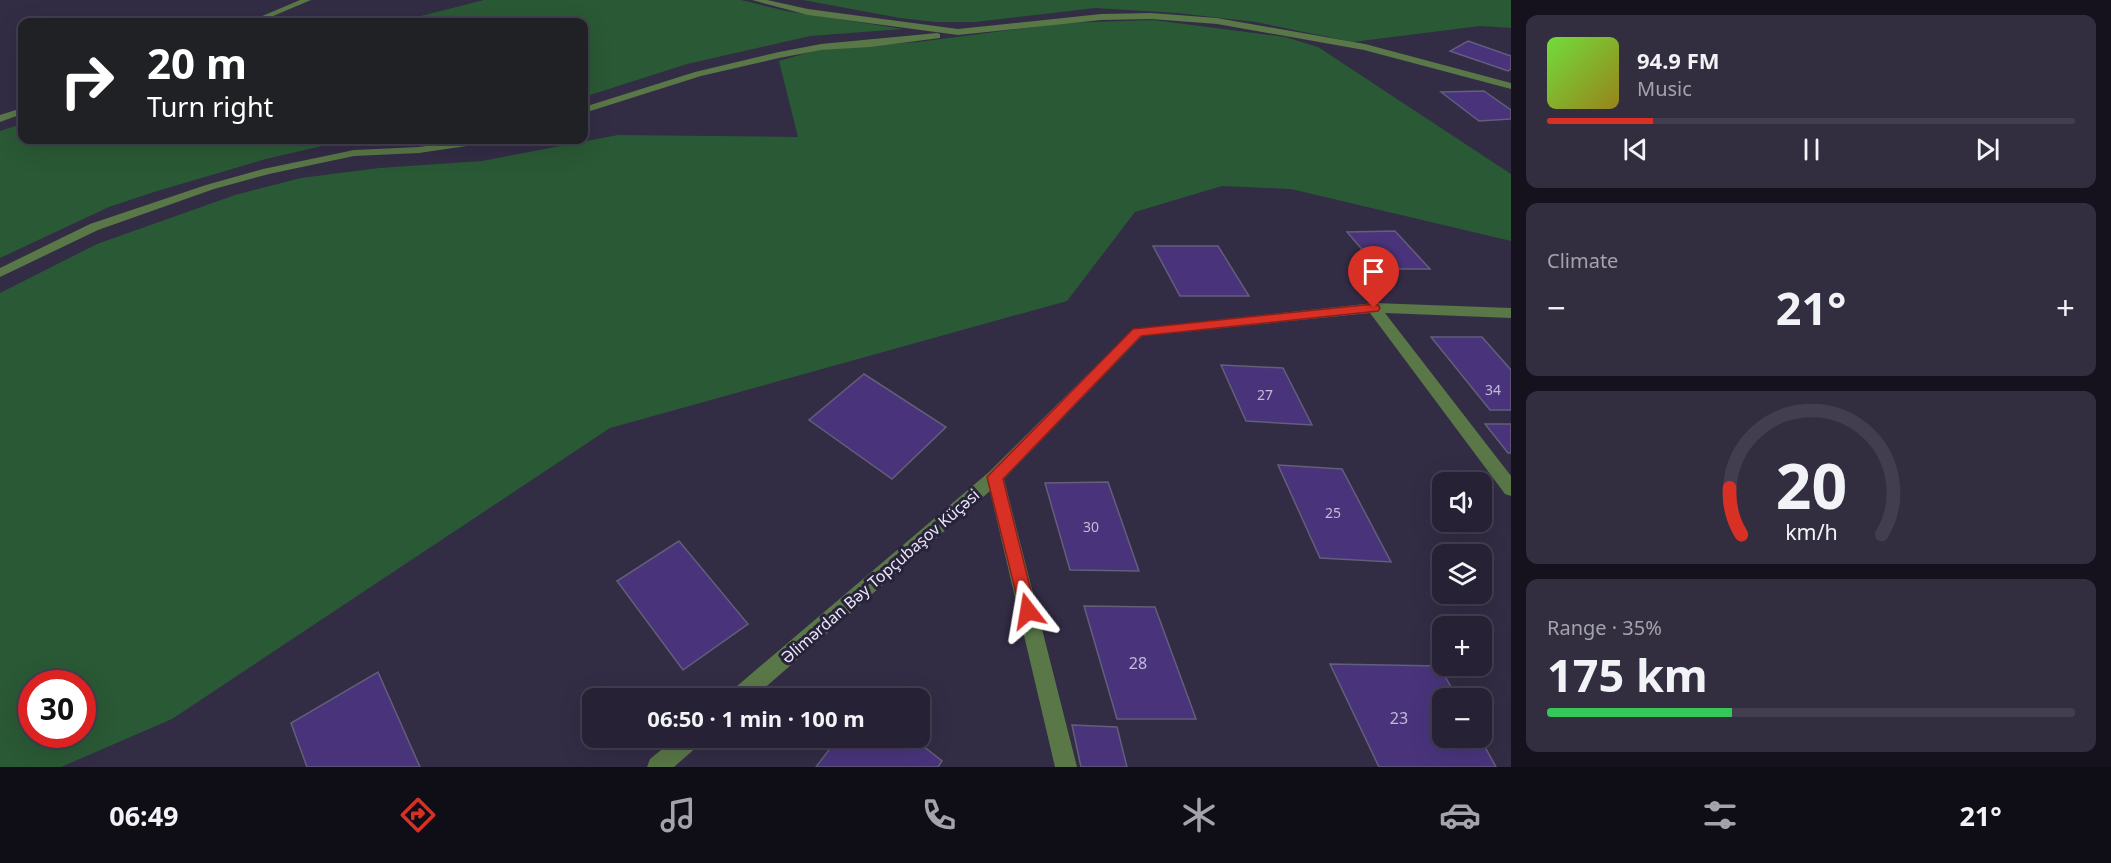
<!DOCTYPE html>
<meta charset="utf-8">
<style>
:root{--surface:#262134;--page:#322e40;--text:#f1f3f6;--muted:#a4a3ac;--line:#423e4f;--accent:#d93025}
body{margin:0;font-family:"Noto Sans",sans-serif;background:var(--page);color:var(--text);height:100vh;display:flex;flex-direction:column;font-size:22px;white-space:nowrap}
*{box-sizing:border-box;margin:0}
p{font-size:20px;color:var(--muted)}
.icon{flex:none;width:33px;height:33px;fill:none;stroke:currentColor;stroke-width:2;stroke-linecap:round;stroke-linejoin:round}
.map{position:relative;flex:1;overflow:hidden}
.side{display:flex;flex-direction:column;gap:15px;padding:15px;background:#15121d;width:600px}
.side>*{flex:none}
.top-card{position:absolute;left:18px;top:18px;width:570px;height:126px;border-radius:12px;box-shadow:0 6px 24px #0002,0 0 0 2px var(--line);background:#202124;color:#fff;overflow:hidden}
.buttons{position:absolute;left:1432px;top:472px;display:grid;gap:12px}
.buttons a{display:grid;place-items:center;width:60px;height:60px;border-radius:12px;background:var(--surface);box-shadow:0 6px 24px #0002,0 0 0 2px var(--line);font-size:30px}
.speed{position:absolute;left:18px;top:670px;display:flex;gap:12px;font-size:30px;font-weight:700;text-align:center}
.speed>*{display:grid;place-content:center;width:78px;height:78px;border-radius:50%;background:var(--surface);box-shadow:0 6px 24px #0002,0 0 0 2px var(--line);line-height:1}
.speed .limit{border:9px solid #d22;background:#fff;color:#111}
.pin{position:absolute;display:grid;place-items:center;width:51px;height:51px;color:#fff;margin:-62px -26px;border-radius:50% 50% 50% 0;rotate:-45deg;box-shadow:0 0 6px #0007}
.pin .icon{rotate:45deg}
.me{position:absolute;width:66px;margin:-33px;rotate:346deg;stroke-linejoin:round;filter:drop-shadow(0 0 4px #0008)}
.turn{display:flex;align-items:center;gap:21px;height:126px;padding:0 30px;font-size:27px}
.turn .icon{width:78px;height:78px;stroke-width:2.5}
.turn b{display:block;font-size:42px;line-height:51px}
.big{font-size:45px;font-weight:700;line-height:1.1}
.side .tile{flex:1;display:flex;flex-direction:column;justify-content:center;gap:9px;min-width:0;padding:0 21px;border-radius:12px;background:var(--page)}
.side .dial{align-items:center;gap:0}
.dial svg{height:156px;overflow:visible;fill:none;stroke:var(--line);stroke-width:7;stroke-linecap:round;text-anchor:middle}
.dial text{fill:var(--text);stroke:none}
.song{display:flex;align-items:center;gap:18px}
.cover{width:72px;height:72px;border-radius:9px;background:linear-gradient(135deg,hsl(100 70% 55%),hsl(50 70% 35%))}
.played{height:6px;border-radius:3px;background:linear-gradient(90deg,var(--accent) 20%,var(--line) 20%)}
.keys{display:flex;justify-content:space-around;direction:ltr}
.heat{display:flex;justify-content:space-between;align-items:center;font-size:33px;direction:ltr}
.charge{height:9px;border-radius:4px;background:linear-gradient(90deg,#34c759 35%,var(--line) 0)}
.trip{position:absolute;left:582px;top:688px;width:348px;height:60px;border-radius:12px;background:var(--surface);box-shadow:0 6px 24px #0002,0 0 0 2px var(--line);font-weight:700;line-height:60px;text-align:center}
.tabs{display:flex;height:96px;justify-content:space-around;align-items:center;background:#0f0d15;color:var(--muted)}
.tabs .icon{width:42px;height:42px}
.tabs .current{color:var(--accent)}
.tabs b{font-size:27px;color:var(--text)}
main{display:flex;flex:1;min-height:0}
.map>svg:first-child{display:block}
</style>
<main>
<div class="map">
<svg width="1511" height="767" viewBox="0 0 1511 767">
<rect width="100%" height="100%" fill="#322c45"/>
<path fill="#2a5935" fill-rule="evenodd" d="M484 0H741L786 11 903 29 810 36 687 64 584 97V22H397Z
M803 0H1511V28L1480 26 1353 42 1256 22 1177 13 1095 8 975 22H936L900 18Z
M1153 20 1285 37 1318 47 1511 174V241L1291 189 1222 186 1135 212 1067 301 610 428 172 719 61 767H0V293L97 244 235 195 301 178 379 168 482 161 618 135 798 137 779 61 820 49 918 42 1064 23ZM32 684H82V735H32Z
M22 124V140H359L339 142 266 159 154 192 109 207 0 258V131Z"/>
<path fill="#49347c" stroke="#635e79" stroke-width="1.5" d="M1468 41 1511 56V69L1508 71 1450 51Z
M1484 91 1511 110V119L1479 121 1441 92Z
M1395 231 1430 269H1379L1347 232Z
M1153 246H1218L1249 296H1180Z
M1431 337H1482L1511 370V410H1490Z
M1221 365 1283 368 1312 425 1246 421Z
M864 374 946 427 892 479 809 420Z
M1485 424H1511V453H1508Z
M1278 465 1342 469 1391 562 1320 558Z
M1108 482 1139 571 1070 570 1045 483Z
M679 541 748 624 683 670 617 581Z
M1084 606 1155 607 1196 719H1117Z
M1330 664 1439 666 1458 699H1443V738H1480L1496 767H1379Z
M378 672 420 767H307L291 723Z
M1072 725 1117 727 1127 767H1081Z
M838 738H913L942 761 938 767H816Z"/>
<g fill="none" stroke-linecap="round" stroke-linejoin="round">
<path fill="#597747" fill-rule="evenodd" d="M300 0H311L259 22H248Z
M752 0H767L808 9 958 29 1101 14 1151 13 1217 18 1365 44 1511 83V89L1364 50 1217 24 1151 19 1101 20 958 35 808 15Z
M937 33 940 34V38L870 47 821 50 779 58 701 76 584 113V107L695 72 779 52 821 44Z
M22 108V114L0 122V115Z
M468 140H492L487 143 419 153 354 156 269 174 214 189 98 230 0 277V268L90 224 206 185 263 169 354 150 419 147Z
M1374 303 1511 308V318L1385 313 1511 476V496L1505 494 1370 313 1142 336 1004 479 1077 767H1055L990 491 752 699H727L730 692 989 472 1133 329Z
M676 738H703L699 745 674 767H647L650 759Z"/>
</g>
<path fill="#d93025" stroke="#8d1f18" stroke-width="1.5" d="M1374 304 1378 305 1380 308 1378 311 1141 336 1003 479 1036 611 1034 617 1028 619 1022 617 987 477 1133 329Z"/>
<g text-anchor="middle" stroke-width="6" stroke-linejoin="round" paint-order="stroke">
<g font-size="14" fill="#c2bad9">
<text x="1493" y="395">34</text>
<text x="1265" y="400">27</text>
<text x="1333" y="518">25</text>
<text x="1091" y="532">30</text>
</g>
<g font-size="16" fill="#eae7f8" stroke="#28223a">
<text transform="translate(880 576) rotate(-41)" y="6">Əlimərdan Bəy Topçubaşov Küçəsi</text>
</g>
<g font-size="16" fill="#c2bad9">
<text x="1138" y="669">28</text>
<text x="1399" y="724">23</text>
</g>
</g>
</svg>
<div class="buttons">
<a><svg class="icon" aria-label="sound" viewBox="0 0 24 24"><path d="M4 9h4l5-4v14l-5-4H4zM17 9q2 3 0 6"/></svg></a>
<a><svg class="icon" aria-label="layers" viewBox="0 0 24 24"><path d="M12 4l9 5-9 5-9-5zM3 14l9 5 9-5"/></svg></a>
<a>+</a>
<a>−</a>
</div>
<div class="speed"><div class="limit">30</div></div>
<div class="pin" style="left:1374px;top:308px;background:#d93025"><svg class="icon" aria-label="arrive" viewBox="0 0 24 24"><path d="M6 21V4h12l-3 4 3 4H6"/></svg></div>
<svg class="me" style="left:1028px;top:611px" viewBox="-20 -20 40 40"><path d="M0-17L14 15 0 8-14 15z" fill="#d93025" stroke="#fff" stroke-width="4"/></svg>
<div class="trip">06:50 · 1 min · 100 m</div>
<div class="top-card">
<div class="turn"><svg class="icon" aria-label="right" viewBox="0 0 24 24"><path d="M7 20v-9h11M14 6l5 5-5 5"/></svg><div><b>20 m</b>Turn right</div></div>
</div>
</div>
<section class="side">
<div class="tile">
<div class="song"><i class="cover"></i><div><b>94.9 FM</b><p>Music</p></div></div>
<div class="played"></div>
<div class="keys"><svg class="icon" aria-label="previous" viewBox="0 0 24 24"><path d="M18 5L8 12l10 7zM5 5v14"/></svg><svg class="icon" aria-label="pause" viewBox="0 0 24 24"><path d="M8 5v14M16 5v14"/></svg><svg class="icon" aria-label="next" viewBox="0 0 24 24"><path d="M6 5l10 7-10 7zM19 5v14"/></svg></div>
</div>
<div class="tile"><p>Climate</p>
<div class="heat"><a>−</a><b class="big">21°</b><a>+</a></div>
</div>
<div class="tile dial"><svg viewBox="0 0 100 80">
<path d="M14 69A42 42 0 1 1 86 69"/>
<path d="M14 69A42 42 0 0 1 8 45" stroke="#d93025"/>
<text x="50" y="56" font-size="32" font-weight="700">20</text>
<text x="50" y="72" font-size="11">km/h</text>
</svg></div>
<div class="tile"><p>Range · 35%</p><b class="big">175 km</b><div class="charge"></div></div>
</section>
</main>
<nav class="tabs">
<b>06:49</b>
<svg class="icon current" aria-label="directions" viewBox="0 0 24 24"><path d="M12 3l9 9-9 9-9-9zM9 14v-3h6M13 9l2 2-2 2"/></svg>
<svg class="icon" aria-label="music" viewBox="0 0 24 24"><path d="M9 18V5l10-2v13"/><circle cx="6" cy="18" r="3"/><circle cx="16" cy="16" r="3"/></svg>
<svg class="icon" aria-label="phone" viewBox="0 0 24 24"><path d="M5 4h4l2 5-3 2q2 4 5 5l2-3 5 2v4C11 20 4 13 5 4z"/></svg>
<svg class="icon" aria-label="climate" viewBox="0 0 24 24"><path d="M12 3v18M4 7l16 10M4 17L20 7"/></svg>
<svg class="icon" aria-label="car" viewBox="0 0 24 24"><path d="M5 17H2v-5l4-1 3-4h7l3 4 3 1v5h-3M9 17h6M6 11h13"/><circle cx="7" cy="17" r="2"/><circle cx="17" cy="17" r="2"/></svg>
<svg class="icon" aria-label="filters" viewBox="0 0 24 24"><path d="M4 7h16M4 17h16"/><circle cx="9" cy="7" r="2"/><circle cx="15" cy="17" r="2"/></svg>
<b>21°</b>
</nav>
